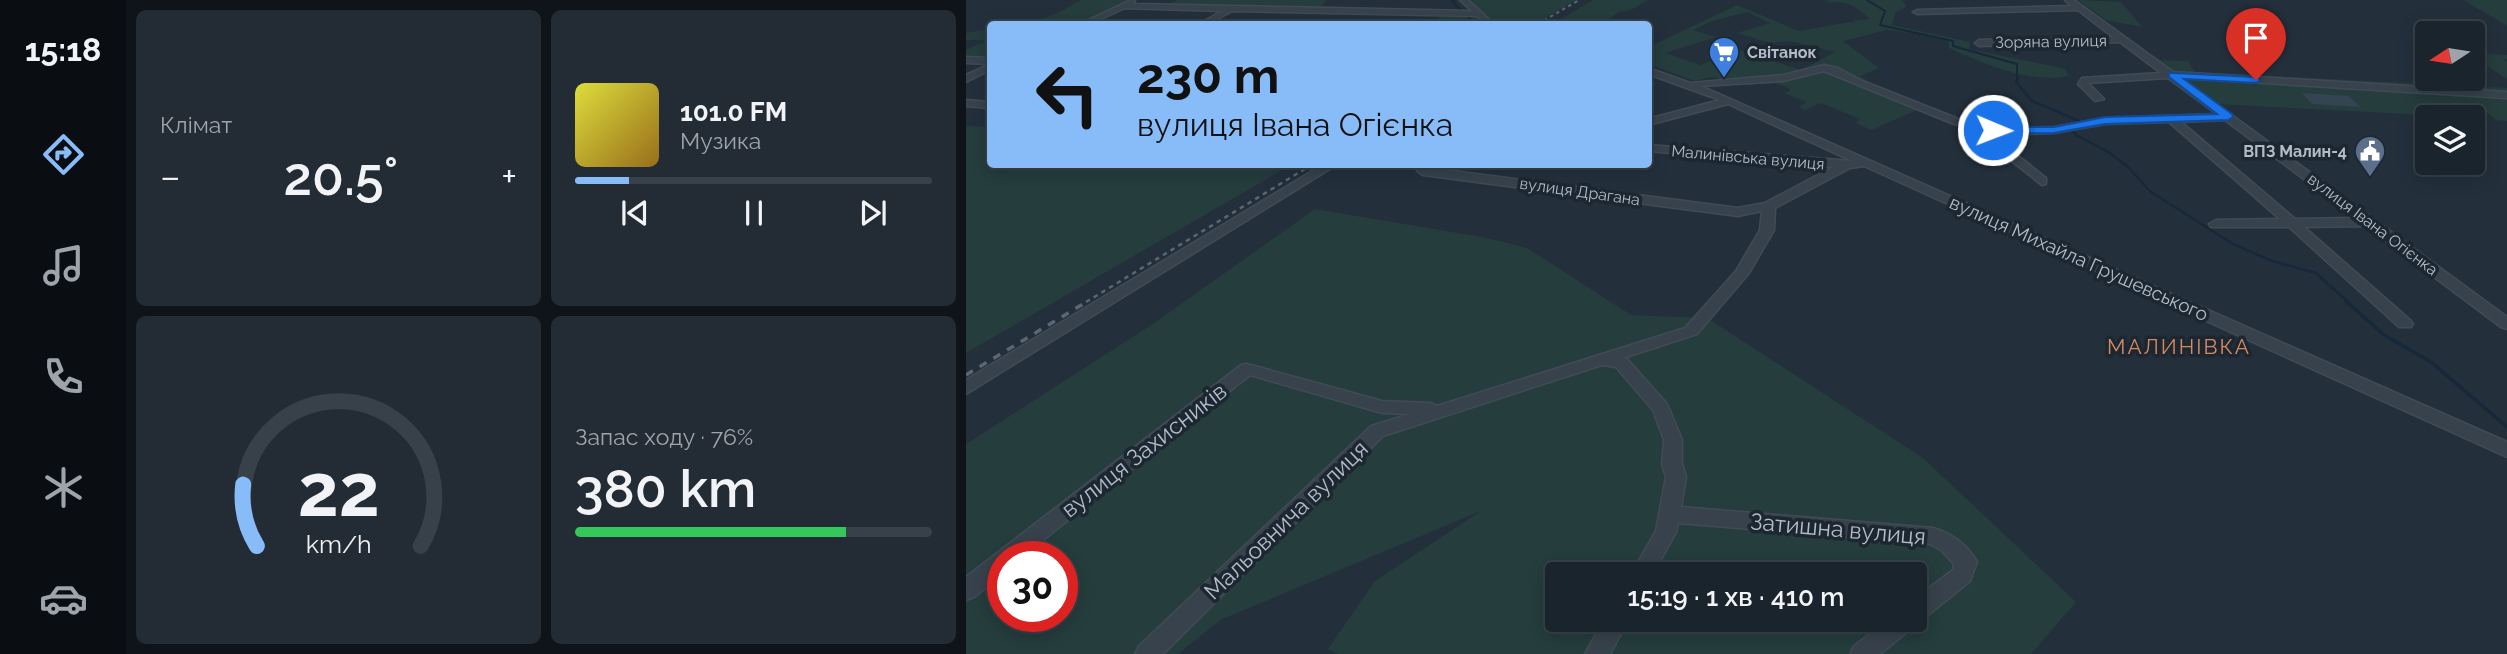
<!DOCTYPE html>
<html lang="uk">
<meta charset="utf-8">
<style>
:root{--surface:#1a242d;--page:#232c35;--text:#f1f3f6;--muted:#9fa4aa;--line:#384149;--accent:#87bcf8}
body{margin:0;font-family:Raleway,sans-serif;background:var(--page);color:var(--text);height:100vh;display:flex;flex-direction:column;font-size:26px;white-space:nowrap}
*{box-sizing:border-box;margin:0}
p{font-size:23px;color:var(--muted)}
.icon{flex:none;width:38px;height:38px;fill:none;stroke:currentColor;stroke-width:2;stroke-linecap:round;stroke-linejoin:round}
.map{position:relative;flex:1;overflow:hidden}
.side{display:flex;flex-direction:column;gap:10px;padding:10px;background:#0e1419;width:840px}
.side>*{flex:none}
.guide{position:absolute;left:21px;top:21px;width:665px;height:147px;border-radius:7px;box-shadow:0 4px 18px #0003,0 0 0 2px var(--line);background:#87bcf8;color:#111;overflow:hidden}
.needle{width:46px;rotate:258deg}
.buttons{position:absolute;left:1449px;top:21px;display:grid;gap:14px}
.buttons a{display:grid;place-items:center;width:70px;height:70px;border-radius:7px;background:var(--surface);box-shadow:0 4px 18px #0003,0 0 0 2px var(--line);font-size:35px}
.speed{position:absolute;left:21px;top:541px;display:flex;gap:14px;font-size:35px;font-weight:700;text-align:center}
.speed>*{display:grid;place-content:center;width:91px;height:91px;border-radius:50%;background:var(--surface);box-shadow:0 4px 18px #0003,0 0 0 2px var(--line);line-height:1}
.speed .limit{border:10px solid #d22;background:#fff;color:#111}
.pin{position:absolute;display:grid;place-items:center;width:60px;height:60px;color:#fff;margin:-72px -30px;border-radius:50% 50% 50% 0;rotate:-45deg;box-shadow:0 0 7px #0007}
.pin .icon{rotate:45deg}
.me{position:absolute;width:77px;margin:-38px;rotate:91deg;stroke-linejoin:round;filter:drop-shadow(0 0 5px #0008)}
.turn{display:flex;align-items:center;gap:24px;height:147px;padding:0 35px;font-size:32px}
.turn .icon{width:91px;height:91px;stroke-width:2.5}
.turn b{display:block;font-size:49px;line-height:60px}
.big{font-size:52px;font-weight:600;line-height:1.1}
.side .tile{flex:1;display:flex;flex-direction:column;justify-content:center;gap:10px;min-width:0;padding:0 24px;border-radius:10px;background:var(--page)}
.side .dial{align-items:center;gap:0}
.dial svg{height:182px;overflow:visible;fill:none;stroke:var(--line);stroke-width:7;stroke-linecap:round;text-anchor:middle}
.dial text{fill:var(--text);stroke:none}
.song{display:flex;align-items:center;gap:21px}
.cover{width:84px;height:84px;border-radius:10px;background:linear-gradient(135deg,hsl(60 70% 55%),hsl(40 70% 35%))}
.played{height:7px;border-radius:4px;background:linear-gradient(90deg,var(--accent) 15%,var(--line) 15%)}
.keys{display:flex;justify-content:space-around;direction:ltr}
.heat{display:flex;justify-content:space-between;align-items:center;font-size:38px;direction:ltr}
.charge{height:10px;border-radius:5px;background:linear-gradient(90deg,#34c759 76%,var(--line) 0)}
.side .tiles{flex:1;display:grid;gap:10px;grid-template-columns:repeat(2,1fr)}
.trip{position:absolute;left:579px;top:562px;width:382px;height:70px;border-radius:7px;background:var(--surface);box-shadow:0 4px 18px #0003,0 0 0 2px var(--line);font-weight:600;line-height:70px;text-align:center}
main{display:flex;flex:1;min-height:0}
.tabs{display:flex;flex-direction:column;width:126px;justify-content:space-around;align-items:center;background:#0a0e12;color:var(--muted)}
.tabs .icon{width:49px;height:49px}
.tabs .on{color:var(--accent)}
.tabs b{font-size:32px;color:var(--text)}
.map>svg:first-child{display:block}
</style>
<main>
<nav class="tabs">
<b>15:18</b>
<svg class="icon on" aria-label="directions" viewBox="0 0 24 24"><path d="M12 3l9 9-9 9-9-9zM9 14v-3h6M13 9l2 2-2 2"/></svg>
<svg class="icon" aria-label="music" viewBox="0 0 24 24"><path d="M9 18V5l10-2v13"/><circle cx="6" cy="18" r="3"/><circle cx="16" cy="16" r="3"/></svg>
<svg class="icon" aria-label="phone" viewBox="0 0 24 24"><path d="M5 4h4l2 5-3 2q2 4 5 5l2-3 5 2v4C11 20 4 13 5 4z"/></svg>
<svg class="icon" aria-label="climate" viewBox="0 0 24 24"><path d="M12 3v18M4 7l16 10M4 17L20 7"/></svg>
<svg class="icon" aria-label="car" viewBox="0 0 24 24"><path d="M5 17H2v-5l4-1 3-4h7l3 4 3 1v5h-3M9 17h6M6 11h13"/><circle cx="7" cy="17" r="2"/><circle cx="17" cy="17" r="2"/></svg>
</nav>
<section class="side">
<div class="tiles">
<div class="tile"><p>Клімат</p>
<div class="heat"><a>−</a><b class="big">20.5°</b><a>+</a></div>
</div>
<div class="tile">
<div class="song"><i class="cover"></i><div><b>101.0 FM</b><p>Музика</p></div></div>
<div class="played"></div>
<div class="keys"><svg class="icon" aria-label="previous" viewBox="0 0 24 24"><path d="M18 5L8 12l10 7zM5 5v14"/></svg><svg class="icon" aria-label="pause" viewBox="0 0 24 24"><path d="M8 5v14M16 5v14"/></svg><svg class="icon" aria-label="next" viewBox="0 0 24 24"><path d="M6 5l10 7-10 7zM19 5v14"/></svg></div>
</div>
<div class="tile dial"><svg viewBox="0 0 100 80">
<path d="M14 69A42 42 0 1 1 86 69"/>
<path d="M14 69A42 42 0 0 1 8 42" stroke="#87bcf8"/>
<text x="50" y="56" font-size="32" font-weight="700">22</text>
<text x="50" y="72" font-size="11">km/h</text>
</svg></div>
<div class="tile"><p>Запас ходу · 76%</p><b class="big">380 km</b><div class="charge"></div></div>
</div>
</section>
<div class="map">
<svg width="1541" height="654" viewBox="0 0 1541 654">
<rect width="100%" height="100%" fill="#23303c"/>
<path fill="#253d3d" fill-rule="evenodd" d="M115 0H168L116 24H33C47 17 62 22 78 18 91 15 103 6 115 0Z
M212 0H356L361 1 348 10 196 6Z
M491 0H610L569 24H463L478 15H508Z
M627 0H682L665 10 653 12 635 24H587Z
M861 0H935L941 6 929 13 926 25 1004 42 1003 49 1100 69 1102 76C1063 84 1019 64 983 48V42L954 34 921 30 877 41 913 68 894 76 900 79 893 81 1021 132 956 108 905 130 890 123 894 119 855 103 839 110 833 107 841 102 818 93 824 91 823 88 801 80 785 85 745 77 728 81 683 64 685 46 771 5 833 31 884 22 890 23 886 21 904 19C890 7 882 0 863 3ZM781 12 804 23 771 33 804 43 824 41 869 52 835 70 765 47 748 50 752 52 740 57 748 60 734 65 699 53 750 37 727 30 746 21Z
M1112 0 1155 2 1176 27 1140 20Z
M1498 0H1541V26Z
M24 29V60L0 59V50L22 40H0V33Z
M1507 53 1541 55V59H1537L1541 62V79L1507 57Z
M1192 60 1222 61 1229 72 1541 88V121L1530 120 1519 111 1471 108 1480 116 1250 104Z
M0 126 24 127V164L325 165 0 353Z
M349 209 521 238 561 248 665 315 741 318 957 458 1110 602 1065 654H373L362 649 409 581 515 511 254 620 212 654H0V444L187 324ZM37 556H96V616H37ZM592 574H948V620H592Z"/>
<g fill="none" stroke-linecap="round" stroke-linejoin="round">
<path stroke="#16283a" stroke-width="2" d="M486 0 495 11
M901 0 919 11 914 25 987 41V46L1051 64V79
M502 17 511 24"/>
<path stroke="#16283a" stroke-width="2.5" d="M1052 78 1050 82 1066 101 1113 121
M1108 129 1106 130 1110 135 1144 153 1161 166 1185 192 1267 244 1306 261 1350 273 1382 302"/>
<path stroke="#16283a" stroke-width="3.5" d="M1380 301 1418 335 1465 362 1541 427"/>
</g>
<path fill="#354452" d="M1336 93 1383 96 1394 107 1346 104Z"/>
<g fill="none" stroke-linecap="round" stroke-linejoin="round">
<g stroke="#404b55" stroke-width="3">
<path id="minor" d="M165 0H169L168 4 506 11 494 0H502L528 24H520L511 16 266 11 242 24H233L256 11 159 8 124 24H114Z
M1099 0H1108L1207 72 1541 92V98L1215 78 1541 317V329L1535 327 1400 226 1338 227 1445 321 1447 324 1445 327H1433L1323 227H1245L1243 224 1250 220 1314 219 1203 122 1139 124 1088 133 1029 135 1030 138 1080 178V184L1076 185 1020 141 1019 131 988 124 858 71 817 81 735 86 1541 442V457L898 166 884 168 809 208 808 230 783 273 731 334 657 358 661 359 701 404 716 440V464L720 477 715 507 967 528C985 533 1002 545 1011 562L1004 581 914 654H884L888 646 923 620H948V599L987 570 988 564 975 550 964 544 712 523 710 532 687 574H665L690 531 700 477 696 464 698 440 687 410 650 367 636 365 417 436 197 654H169L173 646 405 426 444 414 416 413 284 375 57 556H37V574L8 597 0 600V577L275 365 281 364 416 401 464 403 471 406 719 328 770 271 794 230 796 211 772 216 457 175 451 171 457 167 772 208 799 203 867 167 682 151V145L886 161 762 104 682 125V119L754 100 682 74V68L724 83 817 75 858 65 872 68 894 80 995 120 1031 129 1088 127 1139 118 1251 114 1202 78 1122 83 1138 99 1129 101 1112 84 1116 78 1195 73 1154 42 1013 46 1009 43 1013 40 1147 37 1112 10 951 14 947 12 951 10 1106 6ZM1259 120 1390 218 1329 219 1215 122Z
M0 57 24 58V64L0 63Z
M24 64V70L0 82V75Z
M682 80 687 84 682 87Z
M0 100 24 102V108L0 106Z
M358 164H372L0 394V380Z
M638 620H662L644 654H619Z"/>
</g>
<use href="#minor" fill="#37424c" fill-rule="evenodd"/>
<path stroke="#596674" stroke-width="2" stroke-dasharray="3.5 3.5" stroke-linecap="butt" d="M572 24 613 0"/>
<path stroke="#596674" stroke-width="2.5" stroke-dasharray="4.5 4.5" stroke-linecap="butt" d="M120 302 347 164"/>
<path stroke="#596674" stroke-width="3.5" stroke-dasharray="8 8" stroke-linecap="butt" d="M0 375 122 301"/>
</g>
<path fill="#1a73e8" stroke="#114b97" stroke-width="2" d="M1207 73 1290 77 1295 80 1290 83 1218 79 1266 114 1267 117 1262 120 1139 124 1088 133 1027 134 1022 130 1027 127H1088L1139 117 1251 114 1203 77V73Z"/>
<defs>
<g id="supermarket-pin" transform="scale(1.575)"><path d="M0 17L-7.5 6A9.5 9.5 0 1 1 7.5 6Z" fill="#3f7fe0" stroke="#1c2731"/><path d="M-6-5.5h2.5l.6 2H6L4.5 2H-2.5L-4.4-4H-6ZM-1.5 3.2a1.3 1.3 0 1 0 .1 0ZM3 3.2a1.3 1.3 0 1 0 .1 0Z" fill="#fff"/></g>
<g id="civic-pin" transform="scale(1.575)"><path d="M0 17L-7.5 6A9.5 9.5 0 1 1 7.5 6Z" fill="#5c6f8a" stroke="#1c2731"/><path d="M-.6-6.5H3V-4.5H.6V-3L4-1V1h2V6H-6V1h2V-1L-.6-3ZM-1.2 2.5V6h2.4V2.5Z" fill="#fff"/></g>
</defs>
<g fill-rule="evenodd">
<use href="#supermarket-pin" x="758" y="52"/>
<use href="#civic-pin" x="1404" y="151"/>
</g>
<g text-anchor="middle" stroke-width="7" stroke-linejoin="round" paint-order="stroke">
<g font-size="16" fill="#b2bcc8" stroke="#1c2731">
<text transform="translate(1085 41) rotate(-1)" y="6">Зоряна вулиця</text>
<text transform="translate(782 157) rotate(5)" y="6">Малинівська вулиця</text>
<text transform="translate(614 191) rotate(8)" y="6">вулиця Драгана</text>
<text transform="translate(1407 224) rotate(37)" y="6">вулиця Івана Огієнка</text>
</g>
<g font-size="16" font-weight="bold" fill="#b2bcc8" stroke="#1c2731" text-anchor="start">
<text x="781" y="58">Світанок</text>
<text x="1381" y="157" text-anchor="end">ВПЗ Малин-4</text>
</g>
<g font-size="19" fill="#b2bcc8" stroke="#1c2731">
<text transform="translate(1113 258) rotate(24)" y="7">вулиця Михайла Грушевського</text>
</g>
<g font-size="21" letter-spacing="2" fill="#d58961" stroke="#1c2731">
<text x="1213" y="354">МАЛИНІВКА</text>
</g>
<g font-size="23" fill="#b2bcc8" stroke="#1c2731">
<text transform="translate(178 450) rotate(-38)" y="8">вулиця Захисників</text>
<text transform="translate(320 520) rotate(-44)" y="8">Мальовнича вулиця</text>
<text transform="translate(872 529) rotate(5)" y="8">Затишна вулиця</text>
</g>
</g>
</svg>
<div class="buttons">
<a><svg class="needle" viewBox="-14 -14 28 28"><path d="M0-13l5 13h-10z" fill="#e53935"/><path d="M0 13l5-13h-10z" fill="#9fa4aa"/></svg></a>
<a><svg class="icon" aria-label="layers" viewBox="0 0 24 24"><path d="M12 4l9 5-9 5-9-5zM3 14l9 5 9-5"/></svg></a>
</div>
<div class="speed"><div class="limit">30</div></div>
<div class="pin" style="left:1290px;top:80px;background:#d93025"><svg class="icon" aria-label="arrive" viewBox="0 0 24 24"><path d="M6 21V4h12l-3 4 3 4H6"/></svg></div>
<svg class="me" style="left:1027px;top:130px" viewBox="-20 -20 40 40"><circle r="17" fill="#1a73e8" stroke="#fff" stroke-width="3"/><path d="M0-11L8 9 0 5-8 9z" fill="#fff"/></svg>
<div class="trip">15:19 · 1 хв · 410 m</div>
<div class="guide">
<div class="turn"><svg class="icon" aria-label="left" viewBox="0 0 24 24"><path d="M17 20v-9H6M10 6l-5 5 5 5"/></svg><div><b>230 m</b>вулиця Івана Огієнка</div></div>
</div>
</div>
</main>
